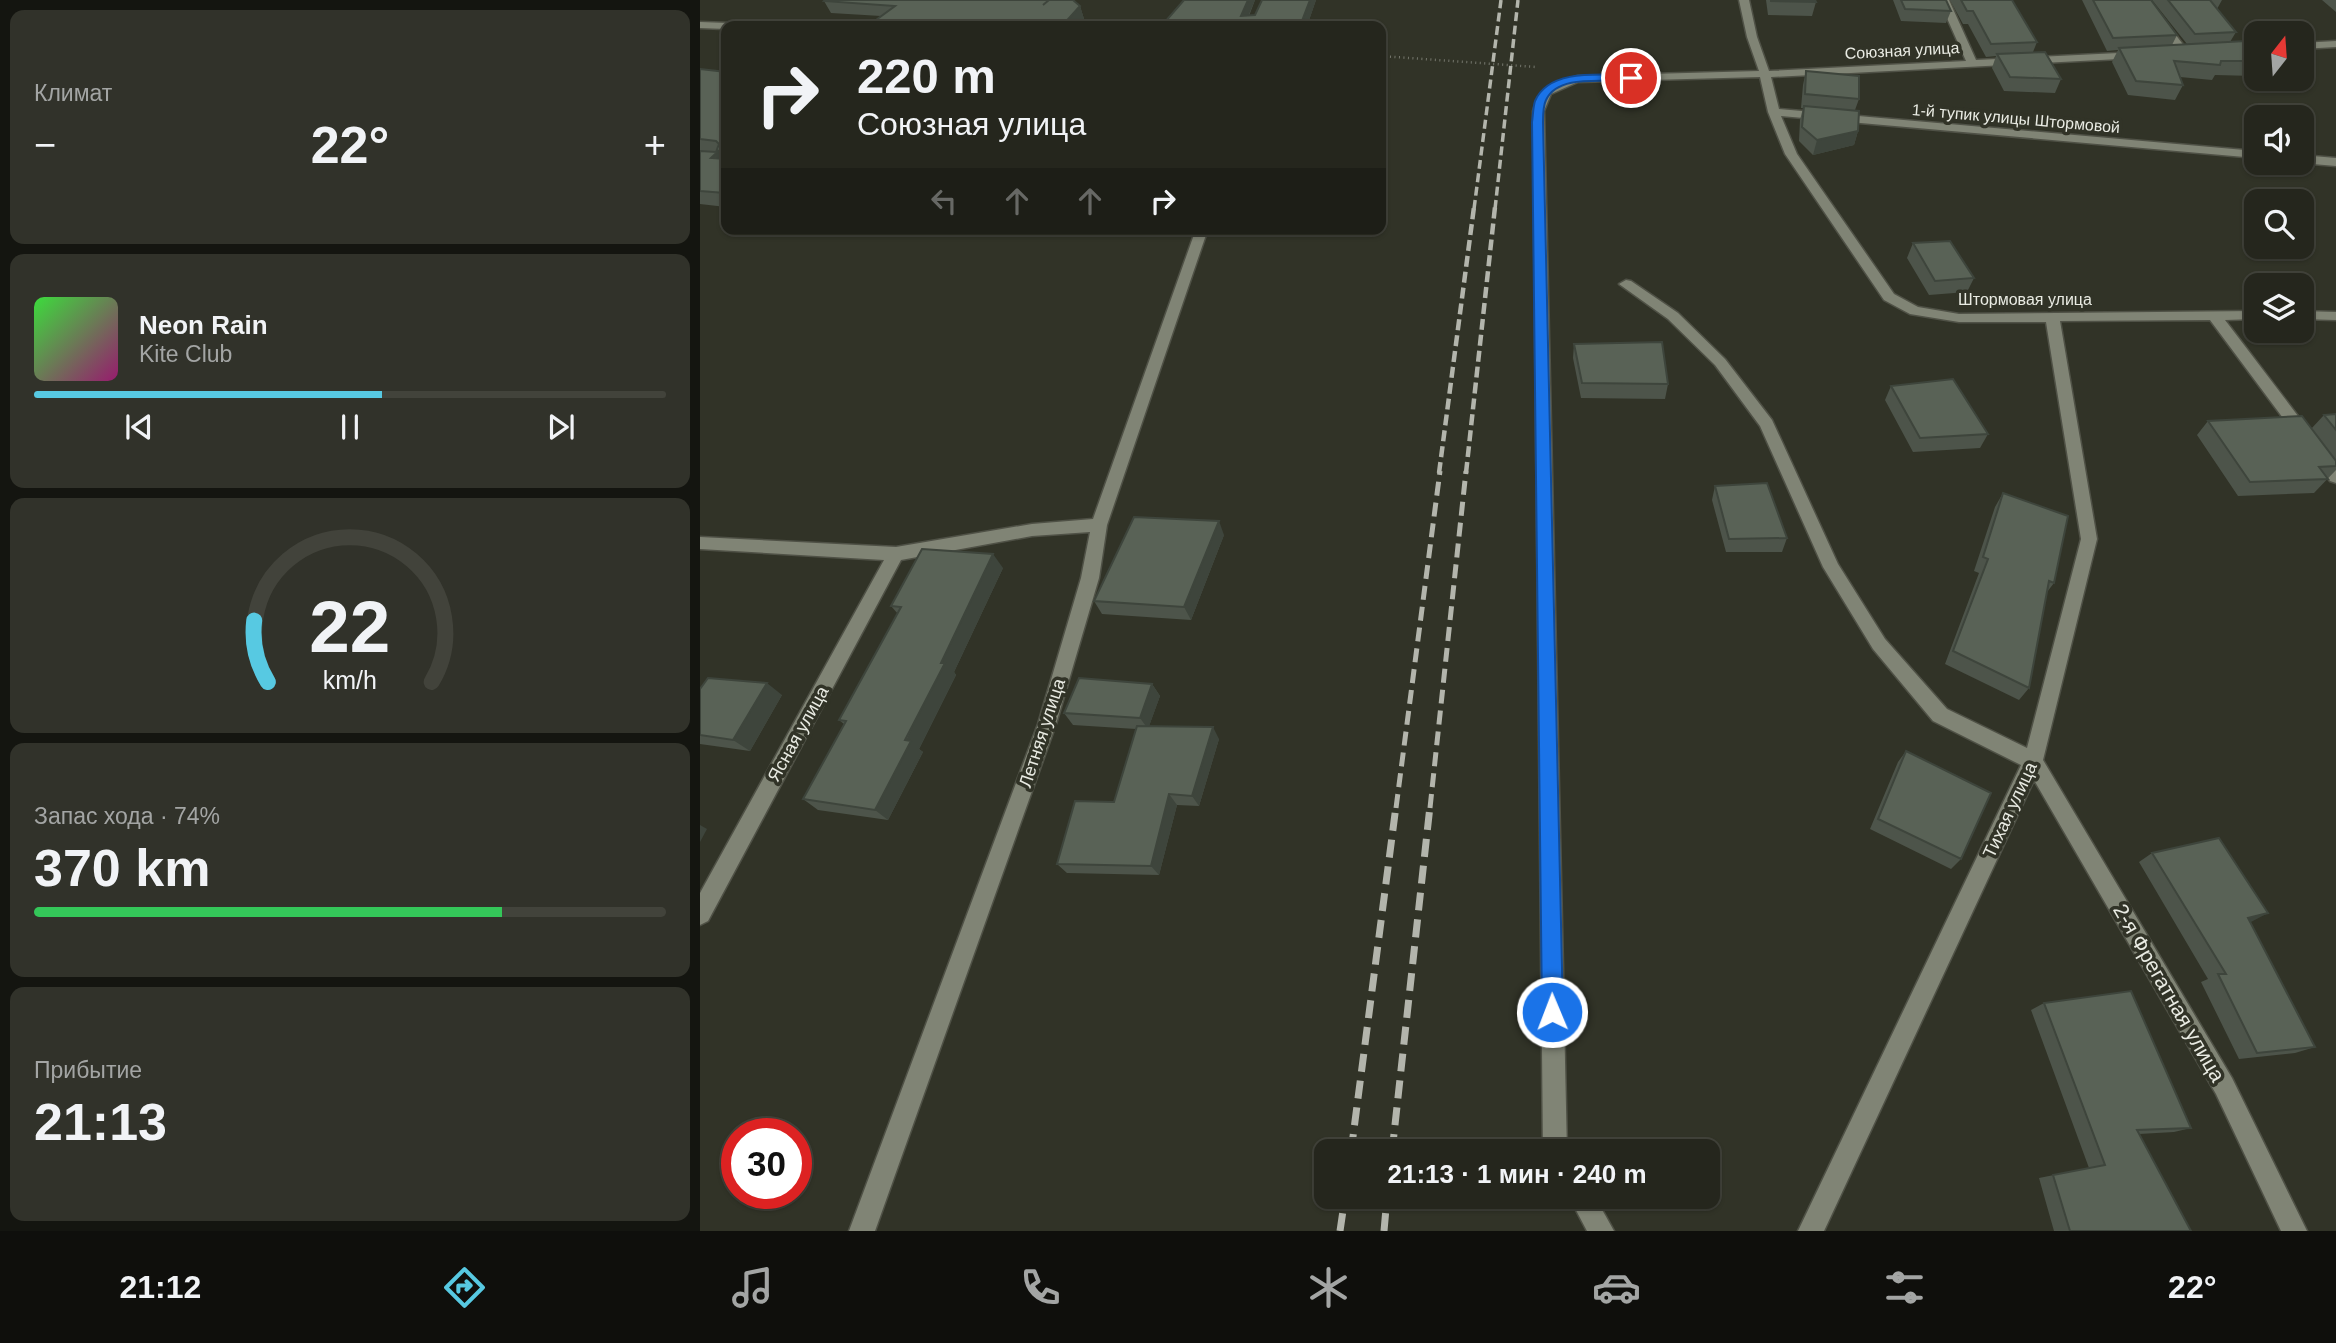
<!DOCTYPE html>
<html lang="ru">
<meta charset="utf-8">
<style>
:root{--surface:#25261d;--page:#31322a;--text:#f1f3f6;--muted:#a3a5a4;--line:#42433b;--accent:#57c9e2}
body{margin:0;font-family:Arial,sans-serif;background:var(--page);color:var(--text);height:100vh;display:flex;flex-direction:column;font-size:26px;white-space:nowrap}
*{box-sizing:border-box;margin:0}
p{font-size:23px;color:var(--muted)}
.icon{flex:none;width:38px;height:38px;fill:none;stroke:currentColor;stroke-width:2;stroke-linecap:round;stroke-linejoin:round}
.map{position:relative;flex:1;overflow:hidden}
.drawer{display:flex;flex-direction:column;gap:10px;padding:10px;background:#141510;width:700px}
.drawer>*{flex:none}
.banner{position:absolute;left:21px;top:21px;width:665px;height:214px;border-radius:14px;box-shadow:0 2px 5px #0004,0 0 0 2px var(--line);background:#25261d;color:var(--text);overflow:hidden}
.needle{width:46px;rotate:17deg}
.tools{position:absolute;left:1544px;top:21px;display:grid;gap:14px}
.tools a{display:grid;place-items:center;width:70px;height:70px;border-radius:14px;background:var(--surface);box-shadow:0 2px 5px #0004,0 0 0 2px var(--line);font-size:35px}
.speed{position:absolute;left:21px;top:1118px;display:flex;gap:14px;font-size:35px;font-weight:700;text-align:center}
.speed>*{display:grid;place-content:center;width:91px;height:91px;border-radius:50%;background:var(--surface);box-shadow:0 2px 5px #0004,0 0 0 2px var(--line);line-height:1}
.speed .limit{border:10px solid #d22;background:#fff;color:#111}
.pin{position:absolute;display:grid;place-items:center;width:60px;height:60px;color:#fff;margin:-30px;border:4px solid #fff;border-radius:50%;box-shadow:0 2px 7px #0007}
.me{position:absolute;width:77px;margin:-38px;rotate:359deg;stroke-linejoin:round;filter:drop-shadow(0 0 5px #0008)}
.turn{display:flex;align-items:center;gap:24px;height:147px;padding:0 21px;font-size:32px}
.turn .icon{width:91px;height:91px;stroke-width:2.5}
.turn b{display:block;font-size:49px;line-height:60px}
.lanes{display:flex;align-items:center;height:66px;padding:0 21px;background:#0003;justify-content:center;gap:35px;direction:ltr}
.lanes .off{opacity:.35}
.big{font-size:52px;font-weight:800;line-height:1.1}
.drawer .card{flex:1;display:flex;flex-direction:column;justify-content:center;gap:10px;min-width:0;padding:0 24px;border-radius:14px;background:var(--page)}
.drawer .dial{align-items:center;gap:0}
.dial svg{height:182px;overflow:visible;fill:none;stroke:var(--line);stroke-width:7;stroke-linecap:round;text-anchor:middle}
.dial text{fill:var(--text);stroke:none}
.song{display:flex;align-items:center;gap:21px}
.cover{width:84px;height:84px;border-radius:10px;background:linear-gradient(135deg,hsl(120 70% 55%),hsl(320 70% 35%))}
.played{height:7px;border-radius:4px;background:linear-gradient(90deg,var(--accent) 55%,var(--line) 55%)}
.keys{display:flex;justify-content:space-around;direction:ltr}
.heat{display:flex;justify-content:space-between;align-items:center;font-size:38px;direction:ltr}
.charge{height:10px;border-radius:5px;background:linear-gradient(90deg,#34c759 74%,var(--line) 0)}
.trip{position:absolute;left:614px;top:1139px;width:406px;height:70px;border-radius:14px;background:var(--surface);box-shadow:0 2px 5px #0004,0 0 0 2px var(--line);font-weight:800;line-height:70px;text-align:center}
.menu{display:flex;height:112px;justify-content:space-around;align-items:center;background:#0f0f0c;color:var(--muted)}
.menu .icon{width:49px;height:49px}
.menu .on{color:var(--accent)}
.menu b{font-size:32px;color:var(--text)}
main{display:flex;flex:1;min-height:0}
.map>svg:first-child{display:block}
</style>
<main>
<section class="drawer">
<div class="card"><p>Климат</p>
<div class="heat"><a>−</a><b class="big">22°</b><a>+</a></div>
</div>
<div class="card">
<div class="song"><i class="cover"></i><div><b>Neon Rain</b><p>Kite Club</p></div></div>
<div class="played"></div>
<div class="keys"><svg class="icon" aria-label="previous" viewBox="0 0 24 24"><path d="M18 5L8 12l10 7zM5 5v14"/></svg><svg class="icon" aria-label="pause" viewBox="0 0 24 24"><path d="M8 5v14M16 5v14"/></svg><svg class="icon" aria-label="next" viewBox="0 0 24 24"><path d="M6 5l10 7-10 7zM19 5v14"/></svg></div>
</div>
<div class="card dial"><svg viewBox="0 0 100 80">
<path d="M14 69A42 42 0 1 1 86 69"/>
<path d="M14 69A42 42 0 0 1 8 42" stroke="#57c9e2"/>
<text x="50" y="56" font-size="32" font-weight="700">22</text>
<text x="50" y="72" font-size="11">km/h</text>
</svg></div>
<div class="card"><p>Запас хода · 74%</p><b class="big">370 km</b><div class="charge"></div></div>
<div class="card"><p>Прибытие</p><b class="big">21:13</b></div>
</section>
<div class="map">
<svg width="1636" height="1231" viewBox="0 0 1636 1231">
<rect width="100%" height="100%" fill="#313327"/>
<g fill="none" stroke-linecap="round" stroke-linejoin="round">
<g stroke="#4f5146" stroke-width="3">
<path id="minor" d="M1039 0H1049L1057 37 1069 71 1266 61 1239 0H1249L1276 60 1439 52 1444 55 1439 58 1071 77 1079 109 1556 151V158L1081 116 1097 154 1194 294 1218 307 1259 314 1556 311V319L1525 320 1636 466V483L1630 481 1510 320 1360 321 1397 539 1343 760 1532 1078 1607 1231H1581L1516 1094 1334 780 1124 1231H1098L1321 765 1233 721 1173 649 1123 567 1060 426 1015 365 968 319 919 284 926 280 931 281 978 313 1025 359 1072 420 1138 564 1185 639 1247 709 1327 748 1381 539 1346 322H1259L1210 314 1184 300 1085 154 1068 112 1060 77 878 82 851 94 844 111 867 1152H843L833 111C839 87 855 82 878 76L1059 71 1047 37Z
M1439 0H1449L1488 51V55H1480Z
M0 22 28 23 33 26H26V29L0 28Z
M1636 41V47L1601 49V43Z
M1601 155 1636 158V166L1601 163Z
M496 229H508L407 525 399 578 356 724 175 1231H149L338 724 381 578 390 532 332 536 201 560 8 921 0 925V893L184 560 0 549V537L196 547 332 524 393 519Z
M1601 311 1636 312V320L1601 319Z
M869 1197H895L914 1231H887Z"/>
</g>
<path stroke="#75776d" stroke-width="2.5" stroke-dasharray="1 3.5" stroke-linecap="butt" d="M681 56 836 67"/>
<use href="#minor" fill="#808475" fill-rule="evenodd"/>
<path stroke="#b3b5ac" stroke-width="3.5" stroke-dasharray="9 4.5" stroke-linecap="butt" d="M774 209 801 0
M795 209 818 0"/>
<path stroke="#b3b5ac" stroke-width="4.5" stroke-dasharray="11 5" stroke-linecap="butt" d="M739 473 774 207
M766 473 795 207"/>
<path stroke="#b3b5ac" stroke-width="5" stroke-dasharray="14 7" stroke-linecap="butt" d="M696 808 740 471
M730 808 766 471"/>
<path stroke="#b3b5ac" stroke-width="7" stroke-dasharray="18 9" stroke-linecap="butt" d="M651 1152 696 806
M692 1152 730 806
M640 1231 645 1197
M684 1231 687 1197"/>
</g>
<path fill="#4d544a" d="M484 0H555L549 16 555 15 562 0H616L607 26H465L464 23Z
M1066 0H1115L1116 2 1112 16 1068 15Z
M1193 0H1246L1251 11 1246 23 1201 21Z
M1250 0H1312L1337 42 1333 52 1361 79 1355 93 1304 91 1292 68 1296 56 1286 57 1268 24H1263Z
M1382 0H1451L1477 35 1472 45 1487 44 1452 0H1522L1517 9 1536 32 1530 42 1556 53V72L1554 76 1515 75 1512 80 1480 77 1483 85 1475 100 1428 95 1412 62 1418 50 1407 51Z
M1622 0H1636V12Z
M124 1 380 6 384 19 179 26 176 20 181 16 131 13Z
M0 69 26 72V207L0 204Z
M1106 71 1159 99 1155 110 1158 131 1154 145 1113 155 1099 141 1100 120 1103 108H1101L1103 85Z
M1213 243 1274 278 1267 292 1229 295 1207 258Z
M874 344 968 384 965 399 881 398 873 358Z
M1191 386 1288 434 1280 448 1213 452 1185 400Z
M1636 414V470L1614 493 1538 496 1497 435 1508 421 1611 429 1624 415Z
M1015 486 1087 538 1082 552H1026L1012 500Z
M1303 493 1354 583 1347 592 1329 688 1319 700 1245 664 1279 573 1274 571 1295 507Z
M524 535 491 620 402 614 394 601Z
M303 568 254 672 256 675 219 749 223 752 188 820 118 810 103 799 144 724 139 720 198 614 191 606Z
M452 684 460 696 449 726 519 739 499 806 477 805 459 875 367 873 357 864 414 802 436 729 373 725 364 713Z
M0 689 82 695 50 751 0 744Z
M1206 751 1261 859 1251 869 1170 829 1198 762Z
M1452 853 1550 922 1615 1047 1595 1053 1539 1059 1501 982 1508 979 1439 862Z
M1344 1003 1491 1128 1474 1132 1439 1134 1491 1231H1354L1339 1178 1389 1168 1331 1010Z"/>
<path fill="#3e453c" d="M548 0H555L544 26 541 16Z
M610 0H616L607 26H600Z
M380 6 384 19 377 26H362Z
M1158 131 1154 145 1113 155 1117 140Z
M26 144V168L11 158Z
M519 521 524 535 491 620 484 607Z
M293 554 303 568 254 672 256 675 219 749 223 752 188 820 175 810 241 663Z
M67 683 82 695 50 751 33 740Z
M452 684 460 696 448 729 440 718Z
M513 727 519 739 499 806 492 796Z
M469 794 477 805 459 875 451 866Z
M0 825 7 829 0 842Z
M1568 913 1551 922 1531 927 1548 918Z"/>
<path fill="#596256" stroke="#3e453c" stroke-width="2" d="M125 0H349L343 5 349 0H373L380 6 362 26H179L186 21 176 20 195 6 124 1Z
M484 0H548L541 16 555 15 562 0H610L600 26H489L464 23Z
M1071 0H1115L1116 2 1071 1Z
M1201 0H1246L1251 11 1205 9Z
M1261 0H1312L1337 42 1291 44 1273 11H1267Z
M1393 0H1451L1477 35 1413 38Z
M1468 0H1510L1536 32 1495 34Z
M1546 41 1556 53V61H1521L1520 65 1474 61 1483 85 1436 81 1419 48Z
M1345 52 1361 79 1310 77 1297 54Z
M0 69 26 72V144L11 158 26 159V192L25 193 0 191V151L16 152 19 144 16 141 0 139Z
M1106 71 1159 76V99L1105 94Z
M1104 106 1159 111 1158 131 1117 140 1102 127Z
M1250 241 1274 278 1235 281 1213 243Z
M962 342 968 384 882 383 874 344Z
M1253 379 1288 434 1220 438 1191 386Z
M1636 414V430L1624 415Z
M1602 416 1636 461V466L1619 467 1628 479 1550 482 1508 421Z
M1067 483 1087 538 1029 539 1015 486Z
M1303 493 1368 516 1354 583 1349 581 1329 688 1253 651 1288 559 1283 557Z
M434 517 519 521 484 607 394 601Z
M222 549 293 554 241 663H245L205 740 211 741 175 810 103 799 146 721 139 720 201 607 191 606Z
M8 678 67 683 33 740 0 735V689Z
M379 678 452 684 440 718 364 713Z
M437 726 513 727 492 796 469 794 451 866 357 864 375 801 414 802Z
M1206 751 1291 793 1261 859 1178 819Z
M1519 838 1568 913 1548 918 1615 1047 1557 1053 1518 974H1526L1452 853Z
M1431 991 1491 1128 1437 1130 1491 1231H1370L1353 1175 1405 1165 1344 1003Z"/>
<path fill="#1a73e8" stroke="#114b97" stroke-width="2" d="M931 75H934V80C909 84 859 72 846 100 843 106 843 116 843 122L863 1012 860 1020 852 1023 845 1020 842 1012 832 122C833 116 833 107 835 101 849 68 902 75 931 75Z"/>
<g text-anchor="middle" stroke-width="7" stroke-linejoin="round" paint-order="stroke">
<g font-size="16" fill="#e9ebe3" stroke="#313327">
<text transform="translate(1202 50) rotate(-3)" y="6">Союзная улица</text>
<text transform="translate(1316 118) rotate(5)" y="6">1-й тупик улицы Штормовой</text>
<text x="1325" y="305">Штормовая улица</text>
</g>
<g font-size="18" fill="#e9ebe3" stroke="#313327">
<text transform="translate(342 733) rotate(-72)" y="6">Летняя улица</text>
<text transform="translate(98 734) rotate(-61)" y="6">Ясная улица</text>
<text transform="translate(1310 810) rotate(-65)" y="6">Тихая улица</text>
</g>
<g font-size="21" fill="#e9ebe3" stroke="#313327">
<text transform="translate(1469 993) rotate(60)" y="7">2-я Фрегатная улица</text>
</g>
</g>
</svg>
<div class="tools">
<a><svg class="needle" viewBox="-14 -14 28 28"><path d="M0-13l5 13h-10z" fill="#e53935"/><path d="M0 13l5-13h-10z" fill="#a3a5a4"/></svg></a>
<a><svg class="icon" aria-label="sound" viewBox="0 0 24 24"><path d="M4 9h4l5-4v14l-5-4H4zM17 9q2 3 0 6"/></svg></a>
<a><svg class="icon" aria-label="search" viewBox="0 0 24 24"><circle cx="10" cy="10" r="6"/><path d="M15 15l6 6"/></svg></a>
<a><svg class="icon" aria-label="layers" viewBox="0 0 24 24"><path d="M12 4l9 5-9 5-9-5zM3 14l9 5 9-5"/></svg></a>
</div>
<div class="speed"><div class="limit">30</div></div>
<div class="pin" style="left:931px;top:78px;background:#d93025"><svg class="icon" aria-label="arrive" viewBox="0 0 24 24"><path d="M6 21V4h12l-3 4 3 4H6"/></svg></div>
<svg class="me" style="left:852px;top:1012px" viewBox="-20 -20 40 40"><circle r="17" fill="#1a73e8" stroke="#fff" stroke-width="3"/><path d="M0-11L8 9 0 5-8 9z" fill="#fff"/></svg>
<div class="trip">21:13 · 1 мин · 240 m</div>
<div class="banner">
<div class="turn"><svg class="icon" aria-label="right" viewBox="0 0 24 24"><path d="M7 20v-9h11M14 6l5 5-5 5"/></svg><div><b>220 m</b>Союзная улица</div></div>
<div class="lanes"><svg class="icon off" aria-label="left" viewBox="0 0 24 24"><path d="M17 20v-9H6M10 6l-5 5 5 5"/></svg><svg class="icon off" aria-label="ahead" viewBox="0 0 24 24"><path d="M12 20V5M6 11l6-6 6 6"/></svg><svg class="icon off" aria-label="ahead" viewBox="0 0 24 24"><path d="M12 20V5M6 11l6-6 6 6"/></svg><svg class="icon" aria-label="right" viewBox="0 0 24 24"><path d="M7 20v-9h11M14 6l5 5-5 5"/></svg></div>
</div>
</div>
</main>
<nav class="menu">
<b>21:12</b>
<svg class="icon on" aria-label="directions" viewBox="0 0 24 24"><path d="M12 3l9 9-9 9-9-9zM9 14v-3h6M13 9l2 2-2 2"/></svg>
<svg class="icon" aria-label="music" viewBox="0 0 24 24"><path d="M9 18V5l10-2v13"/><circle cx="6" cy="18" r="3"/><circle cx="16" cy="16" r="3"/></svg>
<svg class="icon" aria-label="phone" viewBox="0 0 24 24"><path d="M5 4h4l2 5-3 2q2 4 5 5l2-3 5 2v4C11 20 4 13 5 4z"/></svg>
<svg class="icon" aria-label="climate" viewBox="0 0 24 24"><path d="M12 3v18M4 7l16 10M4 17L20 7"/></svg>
<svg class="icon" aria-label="car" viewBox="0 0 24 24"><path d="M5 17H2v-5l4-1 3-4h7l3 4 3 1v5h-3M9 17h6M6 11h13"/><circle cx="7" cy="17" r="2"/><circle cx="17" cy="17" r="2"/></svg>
<svg class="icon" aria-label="filters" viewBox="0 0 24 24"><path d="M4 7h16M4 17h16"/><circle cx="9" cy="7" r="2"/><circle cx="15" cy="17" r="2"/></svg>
<b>22°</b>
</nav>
